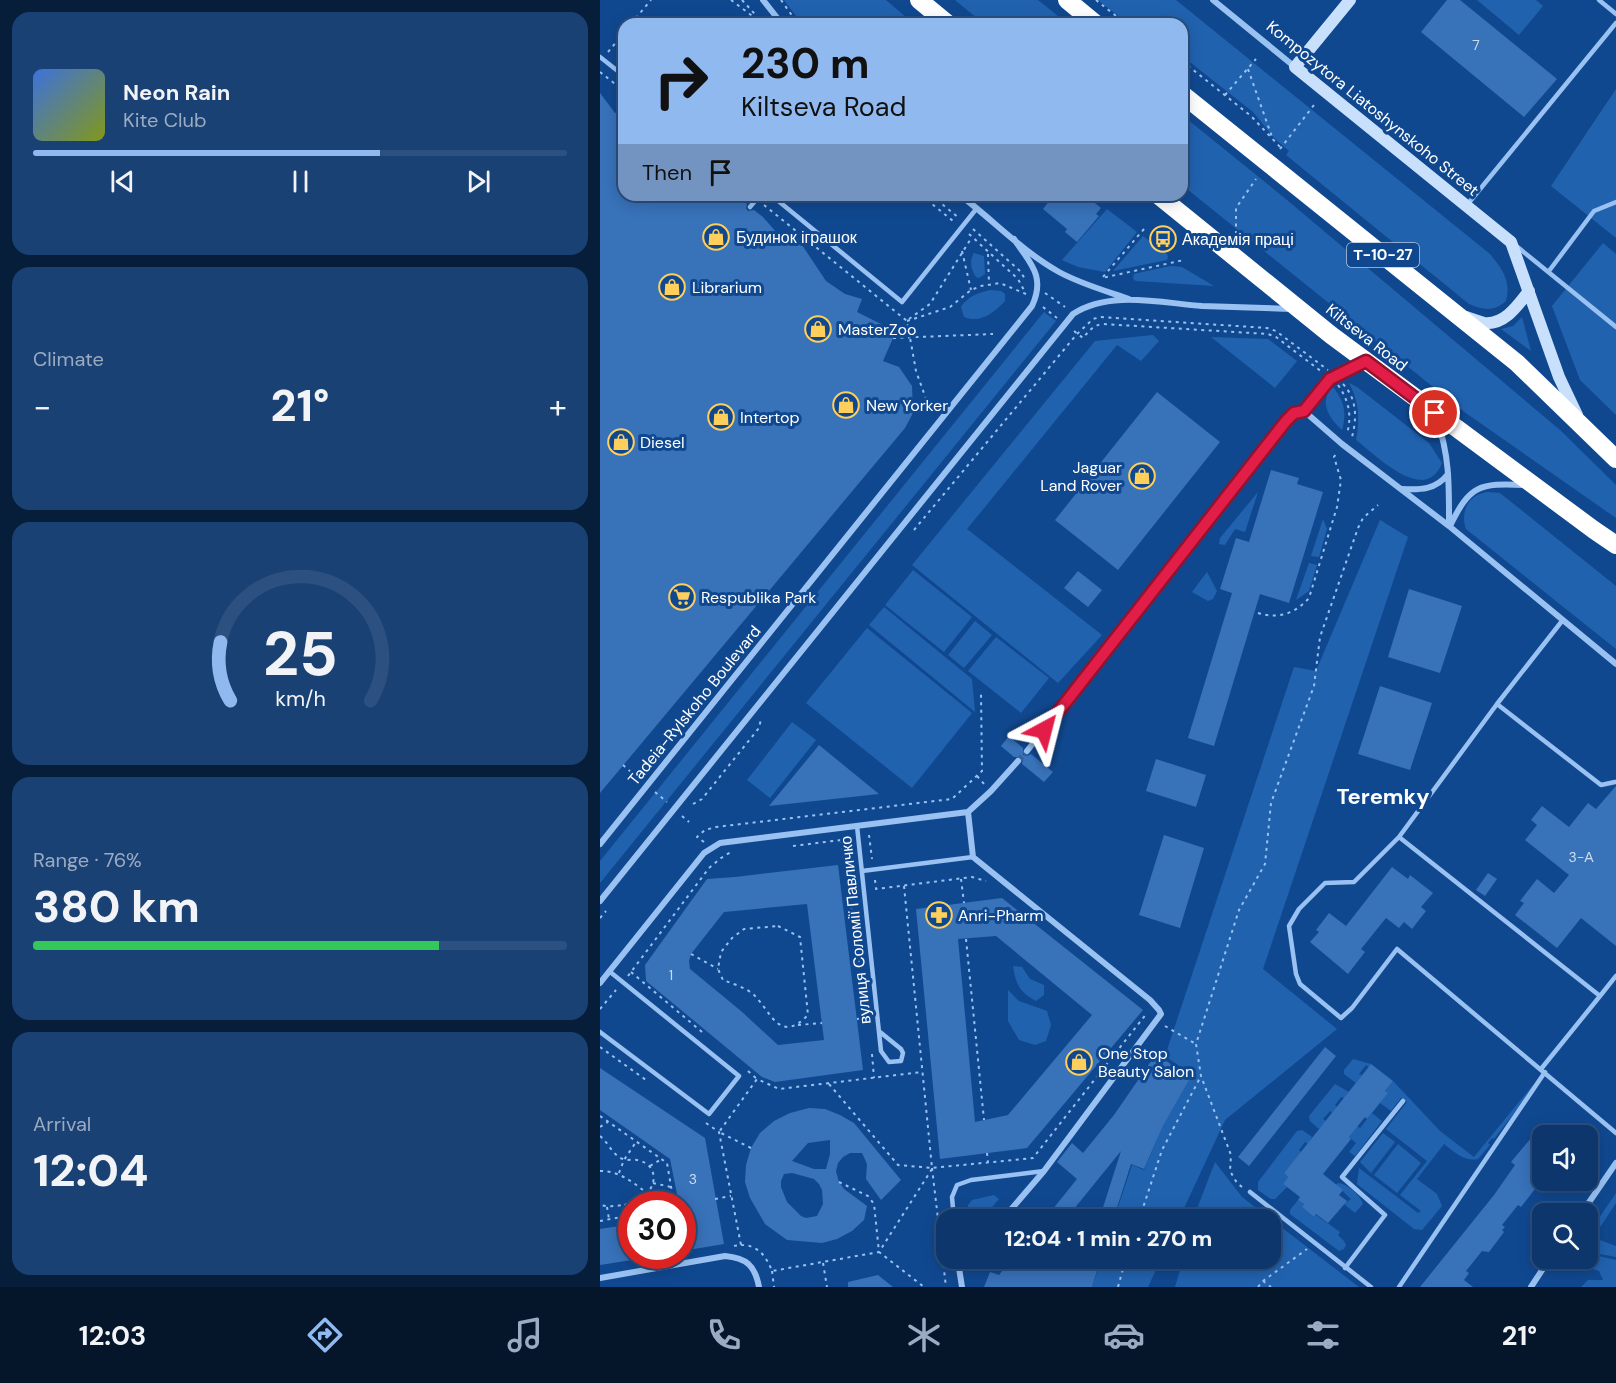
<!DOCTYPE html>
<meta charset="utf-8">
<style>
:root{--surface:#0c366c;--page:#1a4174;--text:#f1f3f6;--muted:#9aabc2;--line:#2c507f;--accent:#90b9f0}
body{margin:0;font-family:"DM Sans",sans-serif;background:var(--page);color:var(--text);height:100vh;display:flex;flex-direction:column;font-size:22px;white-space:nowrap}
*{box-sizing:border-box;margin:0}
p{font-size:20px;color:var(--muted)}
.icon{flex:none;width:33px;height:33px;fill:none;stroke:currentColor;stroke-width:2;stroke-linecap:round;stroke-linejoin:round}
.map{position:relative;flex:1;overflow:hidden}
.details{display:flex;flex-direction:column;gap:12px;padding:12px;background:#071e3b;width:600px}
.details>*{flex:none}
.banner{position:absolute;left:18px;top:18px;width:570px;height:183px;border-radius:18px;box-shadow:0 3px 15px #0003,0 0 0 2px var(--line);background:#90b9f0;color:#111;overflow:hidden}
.controls{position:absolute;left:932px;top:1125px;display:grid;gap:12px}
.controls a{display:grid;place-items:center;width:66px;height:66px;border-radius:12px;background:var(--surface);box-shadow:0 3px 15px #0003,0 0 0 2px var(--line);font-size:30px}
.speed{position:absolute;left:18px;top:1191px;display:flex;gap:12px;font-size:30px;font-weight:700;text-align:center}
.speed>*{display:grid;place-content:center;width:78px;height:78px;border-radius:50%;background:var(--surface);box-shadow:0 3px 15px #0003,0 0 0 2px var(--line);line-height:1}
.speed .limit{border:9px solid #d22;background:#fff;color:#111}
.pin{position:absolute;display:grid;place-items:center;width:51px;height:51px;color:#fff;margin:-26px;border:3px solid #fff;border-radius:50%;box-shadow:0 2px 6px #0007}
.me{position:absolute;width:66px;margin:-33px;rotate:38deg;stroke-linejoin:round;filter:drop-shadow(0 0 4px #0008)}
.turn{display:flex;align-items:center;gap:21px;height:126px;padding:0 24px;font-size:27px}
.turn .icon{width:78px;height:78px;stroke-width:2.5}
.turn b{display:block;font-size:42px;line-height:51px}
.then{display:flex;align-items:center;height:57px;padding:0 24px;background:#0003;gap:12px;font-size:22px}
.big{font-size:45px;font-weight:800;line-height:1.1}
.details .widget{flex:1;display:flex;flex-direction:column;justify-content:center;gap:9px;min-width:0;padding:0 21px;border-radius:18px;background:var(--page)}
.details .dial{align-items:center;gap:0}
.dial svg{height:156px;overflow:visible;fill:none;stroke:var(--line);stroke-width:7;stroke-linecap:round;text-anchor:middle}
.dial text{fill:var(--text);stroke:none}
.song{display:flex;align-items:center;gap:18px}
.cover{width:72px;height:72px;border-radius:9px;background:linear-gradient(135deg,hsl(220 70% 55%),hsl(70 70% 35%))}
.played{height:6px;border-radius:3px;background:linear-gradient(90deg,var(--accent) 65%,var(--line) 65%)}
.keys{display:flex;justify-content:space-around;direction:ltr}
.heat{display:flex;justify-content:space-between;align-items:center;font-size:33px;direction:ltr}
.charge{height:9px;border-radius:4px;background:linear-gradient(90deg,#34c759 76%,var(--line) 0)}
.trip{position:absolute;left:336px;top:1209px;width:345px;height:60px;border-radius:18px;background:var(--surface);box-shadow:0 3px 15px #0003,0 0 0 2px var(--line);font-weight:800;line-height:60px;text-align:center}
.tabs{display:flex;height:96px;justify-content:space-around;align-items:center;background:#05162b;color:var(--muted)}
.tabs .icon{width:42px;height:42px}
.tabs .current{color:var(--accent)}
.tabs b{font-size:27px;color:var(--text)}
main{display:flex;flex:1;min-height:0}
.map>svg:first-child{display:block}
</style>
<main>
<section class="details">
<div class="widget">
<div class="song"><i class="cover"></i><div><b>Neon Rain</b><p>Kite Club</p></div></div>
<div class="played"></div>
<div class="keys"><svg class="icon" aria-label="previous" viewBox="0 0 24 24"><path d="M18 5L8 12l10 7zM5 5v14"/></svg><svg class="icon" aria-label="pause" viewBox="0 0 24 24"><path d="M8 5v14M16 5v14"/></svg><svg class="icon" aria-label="next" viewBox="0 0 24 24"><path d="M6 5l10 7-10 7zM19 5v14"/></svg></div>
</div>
<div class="widget"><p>Climate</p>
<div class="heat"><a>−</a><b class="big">21°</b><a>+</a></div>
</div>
<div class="widget dial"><svg viewBox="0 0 100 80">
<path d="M14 69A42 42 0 1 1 86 69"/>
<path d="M14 69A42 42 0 0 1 9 39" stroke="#90b9f0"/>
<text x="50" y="56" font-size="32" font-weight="700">25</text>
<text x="50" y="72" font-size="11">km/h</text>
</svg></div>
<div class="widget"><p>Range · 76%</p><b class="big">380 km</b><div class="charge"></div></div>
<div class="widget"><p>Arrival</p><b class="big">12:04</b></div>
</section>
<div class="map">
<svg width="1016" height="1287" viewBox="0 0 1016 1287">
<rect width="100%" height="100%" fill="#104890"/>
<path fill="#2162af" d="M184 0H286L314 24H202Z
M355 0H438L468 24H384Z
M498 0H576L890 254C903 270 911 281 906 301 894 312 883 310 869 304L686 155 689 151 675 139 653 112 582 56V24H528Z
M877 0H936L943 6 919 35Z
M1016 89V238L951 186Z
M582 115 687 200 960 430 1016 485V518L863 411 582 185Z
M507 209 537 232 505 272 478 267 462 260Z
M543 236 567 254 568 257 567 260 513 271Z
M1003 243 1016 254V415L980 380 952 306Z
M374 253 384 256 385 274 379 278 376 277C371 270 369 261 374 253Z
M570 266 582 267 614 286 536 281 533 279 534 274 538 273Z
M390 290 401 291 405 294V301C395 312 380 324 364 317L361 307C368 296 378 293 390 290Z
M444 312 456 321 0 883V861Z
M922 317 931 351 901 329 913 326Z
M553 335 559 341 541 361 517 345 367 529 502 635 458 683 312 565 495 341Z
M611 337 668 339 697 361 675 388Z
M749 383 757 387 829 443 842 463C825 506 776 455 756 440 760 419 759 402 749 383Z
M733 387C744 401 747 412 742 430 729 418 718 402 733 387Z
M658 492 645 532 635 529 625 545 619 544 620 538Z
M887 492 900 493 1016 586V649L866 529C860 512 868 495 887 492Z
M723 519 727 529 719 557 711 556Z
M780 520 808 537 663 969 737 1029 625 1120 579 1219H514L532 1165 544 1170 563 1126 592 1075 565 1056 694 667 716 671Z
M709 563 717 565 709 591 696 600Z
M313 570 372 617 344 652 285 605Z
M607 572 617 591 613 599 608 601 592 592Z
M284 607 372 679 375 712 269 625Z
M375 621 392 635 364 668 348 655Z
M267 628 372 713 312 788 206 703Z
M396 637 449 678 421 713 368 671Z
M192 722 216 740 170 798 147 780Z
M413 966 422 967 430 979 444 985V995L436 1001C419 992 416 984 413 966Z
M408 990 419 1001 447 1011 451 1025 446 1041 435 1045 419 1040 408 1021Z
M753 1059 771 1064 769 1067 766 1065 759 1074 762 1075 756 1083 744 1074V1070Z
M793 1081 840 1131 874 1157 933 1085V1089L894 1139 892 1138 888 1143 890 1145 878 1159C864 1162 855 1152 844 1144L817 1179 837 1194 842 1206 822 1230 814 1229 757 1184 759 1168 818 1213 821 1211 800 1195 827 1161 786 1129 807 1102 801 1098 791 1111 780 1103 787 1093 785 1091Z
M735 1084 749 1092 744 1098 741 1097 735 1105 737 1107 732 1113 730 1111 723 1119 726 1121 719 1129 710 1121 709 1116Z
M772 1113 782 1121 755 1156 749 1152 756 1143 749 1137 757 1126 760 1128Z
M702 1130 712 1137 708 1144 705 1142 699 1150 701 1152 684 1173 688 1177 683 1184 687 1187 675 1199H671L658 1190V1182L697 1131Z
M783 1133 795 1142 771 1173 760 1162Z
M798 1144 821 1163 797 1193 774 1175Z
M615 1162 642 1197 759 1287H575L580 1270 566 1259 670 1258V1220L593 1219Z
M738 1183C748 1184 760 1195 763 1204L755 1213 744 1204 751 1199 736 1185Z
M1016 1193V1203L987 1247V1236Z
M394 1195 399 1199 382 1219H368V1205L372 1200Z
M698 1200 704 1204 702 1207 714 1217 716 1215 740 1232 738 1235 744 1241 746 1245 744 1249 739 1251 690 1214V1210Z
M996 1240H1000L1016 1246V1257L989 1252Z
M994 1255 1016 1260V1287H981L988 1280H1003L999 1271 987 1267 982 1260 987 1258V1256Z
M502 1258H561V1259L548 1287H492Z"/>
<path fill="#3872b9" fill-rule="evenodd" d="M847 0H860L957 79 924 117 821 32Z
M0 93 15 113 24 110V195H135V201L138 202 142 200 147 204 146 208 148 211 154 210 163 217 183 240 194 233 226 281 245 294 262 299 257 312 285 326 293 338 283 361 299 367 312 386 313 413 305 428 0 793Z
M454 195H485L501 208 496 214 499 216 477 242 465 232 467 229 443 209Z
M557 392 620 442 518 570 455 520Z
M671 470 699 478 697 484 723 492 689 603 660 594 614 746 588 738 632 593 620 589 636 538 649 542Z
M478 571 502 590 488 607 464 588Z
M809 589 862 606 840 673 788 657Z
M780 686 832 703 810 770 758 754Z
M409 736 423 748V755L427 756 431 754 453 772 444 782 422 764 423 760 421 757H414L401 746Z
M219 745 279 794 169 806Z
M556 759 606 775 596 807 546 791Z
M1016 786V946L981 918 957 948 915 915 924 903 920 901 937 879 954 893 969 875 925 840 937 825 931 820 942 806 969 827 988 803 996 809Z
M564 835 604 848 580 928 539 915Z
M238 865 263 1070 175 1082 162 1077 46 981 45 965 107 879 135 877ZM207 904 224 1040 178 1045 141 1011 90 969 89 961 91 954 124 912Z
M792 867 808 879 810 875 833 893 821 907 826 911 812 929 804 922 799 928 786 918 761 949 765 952 748 974 710 942 719 932 716 930 729 913 746 926Z
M888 873 897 879 885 896 876 890Z
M402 898 543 1010 427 1148 340 1159 316 909ZM396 936 492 1015 408 1115 375 1122 358 939Z
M725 1047 736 1056 649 1166 638 1157Z
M556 1054 578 1069 592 1075 563 1126 544 1169 531 1164 513 1220H499L521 1151 465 1220H444L477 1179 457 1162 472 1143 483 1153 514 1115Z
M771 1064 793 1081 785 1091 788 1093 767 1119 765 1117 749 1137 751 1139 723 1174 743 1190 739 1195 747 1201 728 1223 716 1214 714 1217 702 1207 704 1204 698 1200 700 1197 683 1184 688 1177 684 1173Z
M0 1068 105 1138 124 1244 82 1251V1204H79L70 1159 0 1110Z
M209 1108 225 1109 240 1115 254 1123 301 1180 281 1200 266 1179 267 1164 262 1153H250L243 1157 238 1163 236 1171 239 1182 244 1189 267 1206 264 1220 252 1231 237 1239 222 1243 187 1240 165 1224 150 1198 145 1182 146 1165 151 1148 160 1133 174 1121 190 1113ZM230 1140V1154L226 1169H214L192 1161 208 1143ZM192 1173 214 1179 219 1184 222 1190 223 1204 217 1216 206 1218 201 1216 187 1202 181 1187V1181L184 1174Z
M942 1125V1180L921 1207 918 1205 902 1225 905 1227 902 1230 904 1232 889 1252 882 1251 866 1271 869 1273 864 1280 873 1287H820L894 1195 915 1165 911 1162Z
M32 1224V1260L0 1265V1229Z
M412 1258H501L492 1287H384L390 1272 399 1275Z
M278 1275 293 1287H248V1282Z"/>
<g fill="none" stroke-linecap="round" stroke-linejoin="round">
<path stroke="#3463a1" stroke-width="6" stroke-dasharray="6 3" stroke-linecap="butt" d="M418 761 427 751"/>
<path stroke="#99c2f3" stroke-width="2" stroke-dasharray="3 4.5" stroke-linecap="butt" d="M131 0 151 15 158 24
M142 0 164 24
M181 0 198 24
M496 0 526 24
M31 24 51 0
M8 52 24 33
M582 61 651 116 681 148
M648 69 672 137
M0 72 24 91
M625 95 656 59
M680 149 714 105
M321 195 353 221
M331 195 359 218
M164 205 307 321 316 371 330 410
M373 229 420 271 425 279
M544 229 502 278 584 260
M369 234 418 279 425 292
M636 234V208L656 179
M362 251 371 290
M388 254 389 284
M445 293 465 307
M443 307 457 318
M309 319 330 304 372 237
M307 321 350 307 371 290 381 286 400 283 426 294
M474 331 483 338C489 331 493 325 503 324L668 334 676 337 722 372
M293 338 393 334
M743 384C757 399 757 418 752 437
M738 385C749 401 752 415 747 434
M314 530 477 334 493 319 501 317 667 328 676 331 728 370
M658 613C678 619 695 614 709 598L737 507 741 480 734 457 737 452
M23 765 39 779
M377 776 385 785
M55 792 67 802
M93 804 102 799 159 728 161 719
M82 816 89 822
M269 835 272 859
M241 840 265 1001
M104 842 97 837 105 830 116 827 352 799 382 771 381 693
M193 846 241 840 250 843
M361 879 364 903
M275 880 276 889 372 877 386 881
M304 886 332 1168 433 1158 547 1013
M0 918 6 911
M178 926 200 937 208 1015C179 1045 171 1011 154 995 145 987 133 984 123 980L118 969 121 952 132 938 144 929Z
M366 939 384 1120
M91 954 118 969
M31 972 102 1032
M28 976 109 868 121 858 131 852
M0 1009 16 990
M257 1019 267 1018
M198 1025 222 1023
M565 1026 596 1044
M0 1047 46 1080
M272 1054 274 1078
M148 1071 157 1079
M229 1084 298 1165 332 1168
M0 1116 67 1163 74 1204
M106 1123 119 1132 141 1245 133 1246
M0 1127 8 1122
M0 1136C9 1143 12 1155 23 1159 27 1161 33 1159 37 1160 59 1164 58 1188 41 1198 30 1205 13 1208 0 1205
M151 1148 119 1132 157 1079 179 1089 322 1072
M387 1153 388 1162
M50 1166 60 1160
M332 1168 346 1287
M0 1171C20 1171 32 1182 47 1193L49 1204
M19 1173 24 1160 36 1142
M239 1182 268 1196 274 1204 279 1252 324 1287
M53 1183 71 1187
M642 1187 637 1183 630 1171 631 1155 601 1076 596 1044 639 910 665 864 671 803 714 686 720 637 758 528 763 518 778 505
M115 1199 131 1196
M25 1204 31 1215
M7 1207 9 1219
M539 1220 562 1150 601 1076
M0 1221 32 1215
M141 1245C158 1245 166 1256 172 1271L279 1252 332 1169
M223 1263 227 1287
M172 1271 174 1287
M663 1281 671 1287
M518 1287 526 1258
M658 1287 663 1281 707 1249"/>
<path stroke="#99c2f3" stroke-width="4.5" d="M999 0 1016 14
M0 57 24 76
M171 195 302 302 377 208
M138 198 140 195
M867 205 1016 23
M150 207 160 195
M915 245 1016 327
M949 271 994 211 1016 202
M962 621 897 704 799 837 1000 996 1016 976
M897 704 1001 785 1015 782
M257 826 281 1051 289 1062 301 1061 303 1053 301 1049 280 1032
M799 837 754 882 725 883 699 909 689 926 696 974 700 984 741 1018 752 1008 797 949 1016 1133
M262 871 373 857
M0 1032 109 1114 139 1076 9 971
M941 1069 1000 996
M650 1192 771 1287
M354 1220 352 1197 357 1185 371 1180 444 1171
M745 1268 785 1215 742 1177 803 1101
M799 1287 945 1072"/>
<path stroke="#99c2f3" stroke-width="6" d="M163 0 182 24
M613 0 695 67
M360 195C393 220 423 252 459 272 481 284 506 291 529 299
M704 411 742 444 849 526 1016 664
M837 420C850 457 849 487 849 526
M802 489C820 490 836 490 848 474
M850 526C870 485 879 483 924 485
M427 751 686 421 694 413 704 411 730 379 763 363
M0 844 432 306C446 276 430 263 414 239
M0 901 473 314C509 290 561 303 602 306 631 307 661 308 691 309
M0 983 104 853 120 843 368 812
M981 1214 1016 1163
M402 1220 444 1171 561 1014 559 1010 550 1000 373 857 368 812 391 791 418 761
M0 1278 125 1256C146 1258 155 1265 159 1287
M362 1287 359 1268 368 1258
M931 1287 950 1258"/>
<path stroke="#c9e0fd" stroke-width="12" d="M750 0 695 67 911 242 959 377 977 415
M866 317C872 319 879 322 884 323 905 325 918 305 929 291"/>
<path stroke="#fff" stroke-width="18" d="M319 0 348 24
M467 0 496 24
M582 94 917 363 1016 459
M558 195 731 335 994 530 1016 545"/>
</g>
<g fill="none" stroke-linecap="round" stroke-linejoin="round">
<g stroke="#92132f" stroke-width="15">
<path id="route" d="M444 730 686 421 694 413 704 411 730 379 766 361 835 413"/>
</g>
<use href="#route" stroke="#e11d48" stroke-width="10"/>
</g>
<defs>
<g id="shop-ring" transform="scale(1.35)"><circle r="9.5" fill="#104890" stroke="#ffcf5b" stroke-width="1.5"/><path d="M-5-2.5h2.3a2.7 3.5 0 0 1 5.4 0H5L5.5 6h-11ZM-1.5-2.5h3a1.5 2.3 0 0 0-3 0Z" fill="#ffcf5b"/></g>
<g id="bus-ring" transform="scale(1.35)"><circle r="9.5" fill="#104890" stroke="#ffcf5b" stroke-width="1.5"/><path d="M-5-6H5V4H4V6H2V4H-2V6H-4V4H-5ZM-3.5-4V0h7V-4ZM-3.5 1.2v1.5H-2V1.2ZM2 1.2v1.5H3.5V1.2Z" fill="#ffcf5b"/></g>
<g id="supermarket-ring" transform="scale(1.35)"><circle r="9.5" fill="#104890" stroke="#ffcf5b" stroke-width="1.5"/><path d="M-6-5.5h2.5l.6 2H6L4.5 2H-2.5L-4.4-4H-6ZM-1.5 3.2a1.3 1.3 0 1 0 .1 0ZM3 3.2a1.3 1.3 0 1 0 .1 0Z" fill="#ffcf5b"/></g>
<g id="pharmacy-ring" transform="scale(1.35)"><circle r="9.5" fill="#104890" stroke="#ffcf5b" stroke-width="1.5"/><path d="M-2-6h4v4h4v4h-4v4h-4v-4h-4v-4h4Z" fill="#ffcf5b"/></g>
</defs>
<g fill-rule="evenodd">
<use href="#shop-ring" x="116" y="237"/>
<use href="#bus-ring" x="563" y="239"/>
<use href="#shop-ring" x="72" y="287"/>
<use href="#shop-ring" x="218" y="329"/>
<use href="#shop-ring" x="246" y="405"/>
<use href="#shop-ring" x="121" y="417"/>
<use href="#shop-ring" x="21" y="442"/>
<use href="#shop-ring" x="542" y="476"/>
<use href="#supermarket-ring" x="82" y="597"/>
<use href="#pharmacy-ring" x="339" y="915"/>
<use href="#shop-ring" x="479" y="1062"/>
</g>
<g text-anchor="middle" stroke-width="6" stroke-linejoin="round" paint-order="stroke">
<g font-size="14" fill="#cddcee">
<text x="876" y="50">7</text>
<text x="981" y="862">3-А</text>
<text x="71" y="980">1</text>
<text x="93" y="1184">3</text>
</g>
<rect fill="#104890" stroke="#b7c8de" stroke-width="1.5" x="747" y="243" width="72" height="24" rx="4.5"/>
<g font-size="15" font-weight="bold" fill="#fff">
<text x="783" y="260">Т-10-27</text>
</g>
<g font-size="16" fill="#fff" stroke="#104890">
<text transform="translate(773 108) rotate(39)" y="6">Kompozytora Liatoshynskoho Street</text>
<text transform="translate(767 337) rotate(38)" y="6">Kiltseva Road</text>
<text transform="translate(94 705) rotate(-51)" y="6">Tadeia-Rylskoho Boulevard</text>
<text transform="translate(255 930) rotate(-96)" y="6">вулиця Соломії Павличко</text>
</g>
<g font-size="16" fill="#fff" stroke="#104890" text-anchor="start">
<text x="136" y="243">Будинок іграшок</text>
<text x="582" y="245">Академія праці</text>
<text x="92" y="293">Librarium</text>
<text x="238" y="335">MasterZoo</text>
<text x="266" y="411">New Yorker</text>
<text x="140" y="423">Intertop</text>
<text x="40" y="448">Diesel</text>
<text x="522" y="473" text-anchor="end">Jaguar<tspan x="522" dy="18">Land Rover</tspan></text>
<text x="101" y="603">Respublika Park</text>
<text x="358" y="921">Anri-Pharm</text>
<text x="498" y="1059">One Stop<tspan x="498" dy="18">Beauty Salon</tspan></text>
</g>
<g font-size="22" font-weight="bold" fill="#fff" stroke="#104890">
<text x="783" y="804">Teremky</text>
</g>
</g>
</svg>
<div class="controls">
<a><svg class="icon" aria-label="sound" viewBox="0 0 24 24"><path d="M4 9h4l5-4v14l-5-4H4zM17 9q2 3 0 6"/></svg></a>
<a><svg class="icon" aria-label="search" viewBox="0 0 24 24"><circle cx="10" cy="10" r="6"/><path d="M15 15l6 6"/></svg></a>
</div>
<div class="speed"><div class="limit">30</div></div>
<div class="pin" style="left:835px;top:413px;background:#d93025"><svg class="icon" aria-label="arrive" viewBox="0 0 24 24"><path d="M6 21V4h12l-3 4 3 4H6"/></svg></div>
<svg class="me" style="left:444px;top:730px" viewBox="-20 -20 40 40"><path d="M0-17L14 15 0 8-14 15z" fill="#e11d48" stroke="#fff" stroke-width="4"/></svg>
<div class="trip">12:04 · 1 min · 270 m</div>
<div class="banner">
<div class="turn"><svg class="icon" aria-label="right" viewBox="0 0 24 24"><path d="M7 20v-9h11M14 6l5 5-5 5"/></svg><div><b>230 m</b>Kiltseva Road</div></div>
<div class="then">Then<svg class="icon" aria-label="arrive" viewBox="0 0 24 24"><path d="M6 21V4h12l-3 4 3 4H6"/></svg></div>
</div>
</div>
</main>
<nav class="tabs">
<b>12:03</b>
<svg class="icon current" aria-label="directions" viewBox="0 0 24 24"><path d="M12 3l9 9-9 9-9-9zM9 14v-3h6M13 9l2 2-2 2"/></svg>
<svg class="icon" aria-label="music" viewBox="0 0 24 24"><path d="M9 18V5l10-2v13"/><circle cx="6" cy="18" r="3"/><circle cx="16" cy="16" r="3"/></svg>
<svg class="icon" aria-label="phone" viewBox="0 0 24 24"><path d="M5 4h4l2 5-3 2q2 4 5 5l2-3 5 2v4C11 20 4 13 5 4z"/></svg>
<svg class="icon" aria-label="climate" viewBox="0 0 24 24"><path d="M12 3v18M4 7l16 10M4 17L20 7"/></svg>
<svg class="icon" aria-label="car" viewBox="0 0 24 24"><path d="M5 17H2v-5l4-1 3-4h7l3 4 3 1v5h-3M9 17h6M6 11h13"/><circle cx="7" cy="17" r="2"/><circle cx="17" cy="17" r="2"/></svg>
<svg class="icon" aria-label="filters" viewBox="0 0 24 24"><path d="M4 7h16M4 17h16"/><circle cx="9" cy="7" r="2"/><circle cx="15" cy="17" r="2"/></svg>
<b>21°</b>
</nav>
